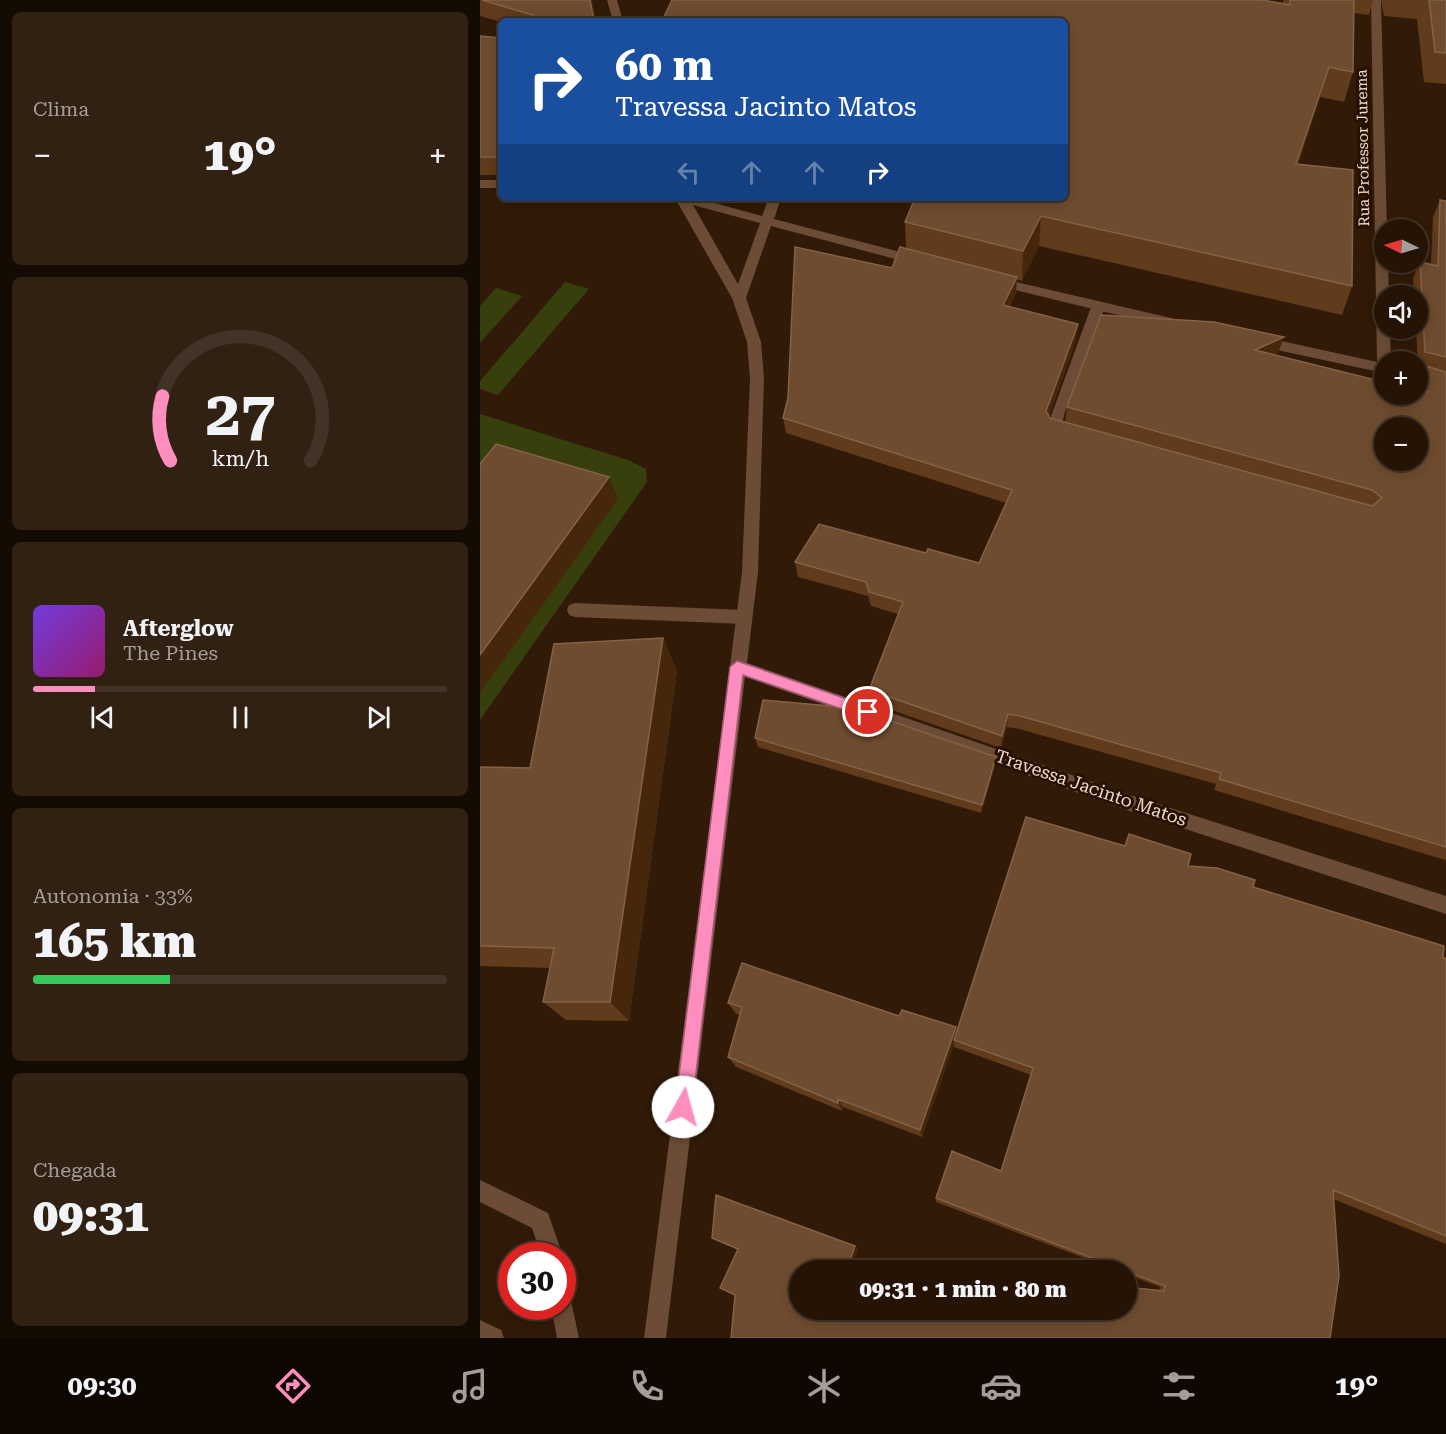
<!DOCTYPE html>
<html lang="pt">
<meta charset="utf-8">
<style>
:root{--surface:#251405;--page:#312113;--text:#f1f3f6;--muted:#a39e9a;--line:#423327;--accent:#fe8ebe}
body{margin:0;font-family:"Roboto Serif",serif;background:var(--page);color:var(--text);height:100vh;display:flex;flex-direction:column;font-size:22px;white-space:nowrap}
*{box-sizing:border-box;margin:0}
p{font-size:20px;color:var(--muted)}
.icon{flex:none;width:33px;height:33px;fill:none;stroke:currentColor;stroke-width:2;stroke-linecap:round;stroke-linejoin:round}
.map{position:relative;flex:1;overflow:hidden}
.details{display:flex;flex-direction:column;gap:12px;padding:12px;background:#140b03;width:480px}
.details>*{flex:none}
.banner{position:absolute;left:18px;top:18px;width:570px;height:183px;border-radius:9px;box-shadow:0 3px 15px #0003,0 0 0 2px var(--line);background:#1a4fa0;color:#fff;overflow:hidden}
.needle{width:39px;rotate:275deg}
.fabs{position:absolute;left:894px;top:219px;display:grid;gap:12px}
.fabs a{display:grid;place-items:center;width:54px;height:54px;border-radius:50%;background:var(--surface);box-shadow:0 3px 15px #0003,0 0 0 2px var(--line);font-size:30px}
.speed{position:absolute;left:18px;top:1242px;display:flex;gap:12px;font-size:30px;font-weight:700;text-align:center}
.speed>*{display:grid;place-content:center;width:78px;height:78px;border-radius:50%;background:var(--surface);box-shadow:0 3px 15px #0003,0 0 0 2px var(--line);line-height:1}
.speed .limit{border:9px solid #d22;background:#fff;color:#111}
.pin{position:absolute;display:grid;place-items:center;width:51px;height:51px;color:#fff;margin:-26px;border:3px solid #fff;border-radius:50%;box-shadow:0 2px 6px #0007}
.me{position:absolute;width:66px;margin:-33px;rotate:7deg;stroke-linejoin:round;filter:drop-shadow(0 0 4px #0008)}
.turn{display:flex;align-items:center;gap:21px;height:126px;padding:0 18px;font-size:27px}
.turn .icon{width:78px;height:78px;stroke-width:2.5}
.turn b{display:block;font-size:42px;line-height:51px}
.lanes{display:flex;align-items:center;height:57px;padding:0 18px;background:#0003;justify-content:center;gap:30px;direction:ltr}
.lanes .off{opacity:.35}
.big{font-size:45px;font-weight:800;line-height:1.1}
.details .card{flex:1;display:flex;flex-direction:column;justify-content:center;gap:9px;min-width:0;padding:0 21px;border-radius:9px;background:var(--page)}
.details .dial{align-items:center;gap:0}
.dial svg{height:156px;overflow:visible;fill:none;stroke:var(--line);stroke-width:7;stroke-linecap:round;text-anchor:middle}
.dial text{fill:var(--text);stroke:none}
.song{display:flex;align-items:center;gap:18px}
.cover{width:72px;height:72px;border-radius:9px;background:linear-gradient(135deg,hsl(260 70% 55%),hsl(320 70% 35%))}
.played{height:6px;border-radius:3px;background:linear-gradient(90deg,var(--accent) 15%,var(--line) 15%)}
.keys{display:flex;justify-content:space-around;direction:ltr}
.heat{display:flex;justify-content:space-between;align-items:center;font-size:33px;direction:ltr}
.charge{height:9px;border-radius:4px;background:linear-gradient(90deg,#34c759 33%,var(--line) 0)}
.trip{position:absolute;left:309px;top:1260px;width:348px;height:60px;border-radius:30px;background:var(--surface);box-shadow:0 3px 15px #0003,0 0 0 2px var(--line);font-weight:800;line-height:60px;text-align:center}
.dock{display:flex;height:96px;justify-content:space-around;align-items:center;background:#0f0802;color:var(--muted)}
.dock .icon{width:42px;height:42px}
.dock .active{color:var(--accent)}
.dock b{font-size:27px;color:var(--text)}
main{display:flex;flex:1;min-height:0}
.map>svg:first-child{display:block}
</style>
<main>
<section class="details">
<div class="card"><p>Clima</p>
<div class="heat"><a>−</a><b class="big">19°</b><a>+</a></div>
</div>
<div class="card dial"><svg viewBox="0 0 100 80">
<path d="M14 69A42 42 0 1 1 86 69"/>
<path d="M14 69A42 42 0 0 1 10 36" stroke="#fe8ebe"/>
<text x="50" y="56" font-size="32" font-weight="700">27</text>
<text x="50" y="72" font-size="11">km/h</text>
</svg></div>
<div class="card">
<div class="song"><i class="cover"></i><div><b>Afterglow</b><p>The Pines</p></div></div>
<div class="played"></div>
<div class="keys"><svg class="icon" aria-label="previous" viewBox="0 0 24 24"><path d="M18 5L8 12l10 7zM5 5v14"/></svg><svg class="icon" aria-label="pause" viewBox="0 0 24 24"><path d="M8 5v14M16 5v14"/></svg><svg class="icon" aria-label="next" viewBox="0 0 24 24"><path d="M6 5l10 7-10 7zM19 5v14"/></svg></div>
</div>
<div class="card"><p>Autonomia · 33%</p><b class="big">165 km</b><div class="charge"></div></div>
<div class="card"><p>Chegada</p><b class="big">09:31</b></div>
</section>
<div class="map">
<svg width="966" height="1338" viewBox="0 0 966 1338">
<rect width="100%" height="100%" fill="#311a07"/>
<path fill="#373f0c" d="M85 282 109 289 18 395 0 389V381Z
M16 288 42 296 0 343V306Z
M0 414 148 460 166 469 167 482 0 720Z"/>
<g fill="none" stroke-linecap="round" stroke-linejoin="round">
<path fill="#6c4c36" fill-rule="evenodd" d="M618 302 625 307 585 412 582 424 591 427 593 431 586 436 569 431 567 427 611 307Z
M95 603 264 610 270 612 272 617 270 622 264 624 95 617 89 615 87 610 89 605Z
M0 1180 68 1213 83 1256 82 1257 61 1256 52 1228 0 1202Z
M82 1293 90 1296 99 1338H77L71 1306H82Z"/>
<path fill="#6c4c36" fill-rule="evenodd" d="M127 0H137L143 21H133Z
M891 0H901L907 230H904V262H908L909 296H904V328H910L911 362H904V373L778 346 771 341 778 336 897 362Z
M0 180H21V188H0Z
M195 198H216L282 216 289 198H301L294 219 443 258 444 261 438 265 291 226 266 298 281 342 284 378 278 572 267 663 650 795 966 896V914L650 811 265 677 186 1338H164L262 572 270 378 267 342 252 298ZM213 205 280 223 258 284Z
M515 277 691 318 698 323 691 328 510 284V278Z
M938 370 966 377V387L938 380Z
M0 1320 21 1330 24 1338H0Z"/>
</g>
<path fill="#603b1c" d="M0 0H112L116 21H21V22L0 16Z
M803 0H893L889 15 874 13 873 72 864 102 840 97 818 165 872 286 862 315 559 246 542 281 536 279V293L529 307 596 340 569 416 570 418 585 422 587 407 798 353 794 355 938 390V382L944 370 938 368 936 328H938V296H934L933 278 940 262 951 264 953 217 960 200 966 201V859L965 860 734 790 736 784 539 729 527 727 521 748 391 703 389 690 418 614 391 606 388 596 318 577 315 562 446 553 499 563 526 503 306 433 303 418 426 249 425 222 585 198 803 4Z
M901 0H966V84L944 82 937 19 904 16Z
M0 36 21 38V175H0Z
M183 638 197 671 149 1021 86 1020 63 1002 70 968 0 966V767L50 768Z
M275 738 515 766 501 813 278 747Z
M649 834 708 866 773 887 966 958V1244L853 1199 859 1276 251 1338 375 1246 378 1249 374 1260 679 1290 680 1287 646 1274V1270H636L456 1202V1198L521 1171 551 1075 474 1047V1043L442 1137 363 1107 362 1111 256 1067 248 1057 260 1015 256 1014 248 1003 419 1016 476 1033 645 846Z"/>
<path fill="#47270b" d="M110 0H112L116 21H114Z
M849 67 840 97 808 194 816 164Z
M561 216 559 246 542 281 543 251Z
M537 277 536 293 522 322 523 305Z
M598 324 596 340 565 426 566 411Z
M804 337 798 353 770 366 775 350Z
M129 477 138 499 0 693V655Z
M183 638 197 671 149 1021 130 1002Z
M528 714 527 727 521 748 522 736Z
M516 757 515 766 501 813 502 805Z
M476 1027V1037L474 1040V1043L442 1137 440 1130Z
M358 1099 363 1107 362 1111 358 1103Z
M375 1246 378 1249 373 1262 370 1260Z"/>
<path fill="#6f4c2f" stroke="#836248" stroke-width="1.5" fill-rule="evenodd" d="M2 0H110L114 21H51L53 15Z
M192 0H783L810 5V0H874L873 72 849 67 816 164 873 170 872 286 561 216 543 251 425 222 435 198H585V21H182Z
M949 0H966V53L955 52Z
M0 36 21 38V157H0Z
M960 200 966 201V357L945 352 940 262 958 266Z
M315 247 412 268 420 247 537 277 523 305 598 324 566 411 570 418 892 506 902 498 892 490 587 407 621 315 734 322 804 337 775 350 904 382V394H938V390L947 392 946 366 966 372V847L739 779 741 773 540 716 528 714 522 736 389 690 423 602 389 592 386 582 315 562 339 524 446 553 448 549 499 563 532 490 303 418 308 398ZM904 428H938V460H904Z
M16 444 129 477 0 655V464Z
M183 638 130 1002H63L74 948 0 946V767L50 768 74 644Z
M283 700 373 708 516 757 502 805 275 738Z
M546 817 645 846 649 834 711 854 708 866 737 868 775 880 773 887 964 946 963 958H966V1236L853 1190 859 1276 850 1338H251L255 1295 240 1288 258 1249 232 1238 236 1195 375 1246 370 1260 481 1270H320V1310H646V1287L684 1291 685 1286 456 1198 472 1151 521 1171 553 1068 474 1040Z
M262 963 419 1016 422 1010 476 1027 440 1130 358 1099V1103L248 1057 262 1007 248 1003Z"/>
<path fill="#fe8ebe" stroke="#a55c7c" stroke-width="1.5" d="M257 661 393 708 395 712 388 718 263 675 212 1107 209 1113 203 1115 197 1113 195 1107 250 667Z"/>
<g text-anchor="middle" stroke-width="6" stroke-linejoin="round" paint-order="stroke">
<g font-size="15" fill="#ebdacf" stroke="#271001">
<text transform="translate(883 148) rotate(-91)" y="5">Rua Professor Jurema</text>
</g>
<g font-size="18" fill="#ebdacf" stroke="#271001">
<text transform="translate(611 788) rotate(19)" y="6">Travessa Jacinto Matos</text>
</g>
</g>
</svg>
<div class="fabs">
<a><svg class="needle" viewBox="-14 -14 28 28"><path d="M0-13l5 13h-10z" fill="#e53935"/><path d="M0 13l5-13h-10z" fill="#a39e9a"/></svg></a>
<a><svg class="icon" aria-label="sound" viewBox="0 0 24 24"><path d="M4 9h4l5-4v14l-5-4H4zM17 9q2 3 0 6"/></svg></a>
<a>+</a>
<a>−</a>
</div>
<div class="speed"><div class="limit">30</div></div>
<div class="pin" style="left:388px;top:712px;background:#d93025"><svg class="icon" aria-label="arrive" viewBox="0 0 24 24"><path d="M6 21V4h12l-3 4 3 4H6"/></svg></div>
<svg class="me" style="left:203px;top:1107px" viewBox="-20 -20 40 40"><circle r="19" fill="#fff"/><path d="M0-13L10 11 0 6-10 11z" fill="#fe8ebe"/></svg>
<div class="trip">09:31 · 1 min · 80 m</div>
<div class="banner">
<div class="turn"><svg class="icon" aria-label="right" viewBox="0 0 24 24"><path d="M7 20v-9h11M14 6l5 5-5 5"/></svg><div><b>60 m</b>Travessa Jacinto Matos</div></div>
<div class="lanes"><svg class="icon off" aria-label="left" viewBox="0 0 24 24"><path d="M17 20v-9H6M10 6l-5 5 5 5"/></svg><svg class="icon off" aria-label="ahead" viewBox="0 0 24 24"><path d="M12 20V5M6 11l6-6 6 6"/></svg><svg class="icon off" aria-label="ahead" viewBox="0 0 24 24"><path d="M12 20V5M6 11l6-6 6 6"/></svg><svg class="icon" aria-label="right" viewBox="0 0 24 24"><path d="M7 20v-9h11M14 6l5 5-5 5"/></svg></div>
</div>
</div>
</main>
<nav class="dock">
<b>09:30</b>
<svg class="icon active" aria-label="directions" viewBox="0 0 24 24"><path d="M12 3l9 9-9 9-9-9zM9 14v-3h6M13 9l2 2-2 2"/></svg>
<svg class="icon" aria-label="music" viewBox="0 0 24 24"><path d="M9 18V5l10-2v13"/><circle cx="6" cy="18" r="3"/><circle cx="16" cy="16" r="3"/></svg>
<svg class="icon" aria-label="phone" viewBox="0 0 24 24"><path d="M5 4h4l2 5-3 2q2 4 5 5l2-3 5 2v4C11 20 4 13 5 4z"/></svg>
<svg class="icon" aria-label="climate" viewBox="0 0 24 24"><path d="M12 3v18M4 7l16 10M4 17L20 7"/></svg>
<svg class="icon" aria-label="car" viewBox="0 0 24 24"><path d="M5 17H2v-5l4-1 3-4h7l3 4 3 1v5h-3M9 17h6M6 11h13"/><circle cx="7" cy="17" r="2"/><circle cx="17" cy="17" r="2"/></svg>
<svg class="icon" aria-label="filters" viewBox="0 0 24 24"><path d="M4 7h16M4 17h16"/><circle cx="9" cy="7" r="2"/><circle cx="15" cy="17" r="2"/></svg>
<b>19°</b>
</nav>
